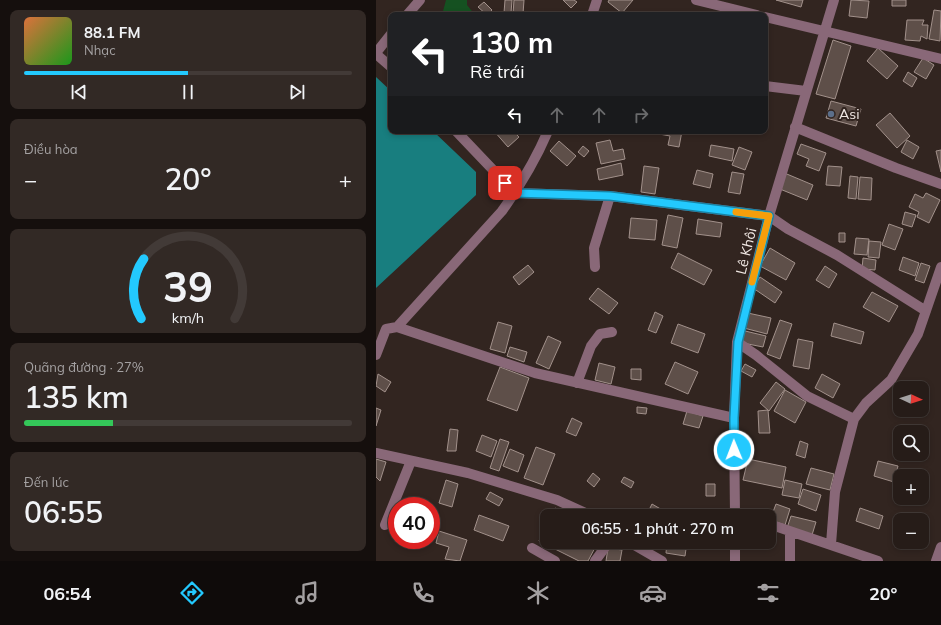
<!DOCTYPE html>
<html lang="vi">
<meta charset="utf-8">
<style>
:root{--surface:#261c18;--page:#322925;--text:#f1f3f6;--muted:#a4a1a2;--line:#423a37;--accent:#23c9fe}
body{margin:0;font-family:Mulish,sans-serif;background:var(--page);color:var(--text);height:100vh;display:flex;flex-direction:column;font-size:15px;white-space:nowrap}
*{box-sizing:border-box;margin:0}
p{font-size:13px;color:var(--muted)}
.icon{flex:none;width:22px;height:22px;fill:none;stroke:currentColor;stroke-width:2;stroke-linecap:round;stroke-linejoin:round}
.map{position:relative;flex:1;overflow:hidden}
.panel{display:flex;flex-direction:column;gap:10px;padding:10px;background:#150f0d;width:376px}
.panel>*{flex:none}
.guide{position:absolute;left:12px;top:12px;width:380px;height:122px;border-radius:8px;box-shadow:0 2px 6px #0003,0 0 0 1px var(--line);background:#202124;color:#fff;overflow:hidden}
.needle{width:26px;rotate:94deg}
.tools{position:absolute;left:517px;top:381px;display:grid;gap:8px}
.tools a{display:grid;place-items:center;width:36px;height:36px;border-radius:8px;background:var(--surface);box-shadow:0 2px 6px #0003,0 0 0 1px var(--line);font-size:20px}
.speed{position:absolute;left:12px;top:497px;display:flex;gap:8px;font-size:20px;font-weight:700;text-align:center}
.speed>*{display:grid;place-content:center;width:52px;height:52px;border-radius:50%;background:var(--surface);box-shadow:0 2px 6px #0003,0 0 0 1px var(--line);line-height:1}
.speed .limit{border:6px solid #d22;background:#fff;color:#111}
.pin{position:absolute;display:grid;place-items:center;width:34px;height:34px;color:#fff;margin:-17px;border-radius:8px;box-shadow:0 2px 6px #0006}
.me{position:absolute;width:44px;margin:-22px;rotate:359deg;stroke-linejoin:round;filter:drop-shadow(0 0 3px #0008)}
.turn{display:flex;align-items:center;gap:14px;height:84px;padding:0 16px;font-size:18px}
.turn .icon{width:52px;height:52px;stroke-width:2.5}
.turn b{display:block;font-size:28px;line-height:34px}
.lanes{display:flex;align-items:center;height:38px;padding:0 16px;background:#0003;justify-content:center;gap:20px;direction:ltr}
.lanes .off{opacity:.35}
.big{font-size:30px;font-weight:600;line-height:1.1}
.panel .card{flex:1;display:flex;flex-direction:column;justify-content:center;gap:6px;min-width:0;padding:0 14px;border-radius:8px;background:var(--page)}
.panel .dial{align-items:center;gap:0}
.dial svg{height:104px;overflow:visible;fill:none;stroke:var(--line);stroke-width:7;stroke-linecap:round;text-anchor:middle}
.dial text{fill:var(--text);stroke:none}
.song{display:flex;align-items:center;gap:12px}
.cover{width:48px;height:48px;border-radius:6px;background:linear-gradient(135deg,hsl(20 70% 55%),hsl(120 70% 35%))}
.played{height:4px;border-radius:2px;background:linear-gradient(90deg,var(--accent) 50%,var(--line) 50%)}
.keys{display:flex;justify-content:space-around;direction:ltr}
.heat{display:flex;justify-content:space-between;align-items:center;font-size:22px;direction:ltr}
.charge{height:6px;border-radius:3px;background:linear-gradient(90deg,#34c759 27%,var(--line) 0)}
.trip{position:absolute;left:164px;top:509px;width:236px;height:40px;border-radius:8px;background:var(--surface);box-shadow:0 2px 6px #0003,0 0 0 1px var(--line);font-weight:600;line-height:40px;text-align:center}
.dock{display:flex;height:64px;justify-content:space-around;align-items:center;background:#0f0b0a;color:var(--muted)}
.dock .icon{width:28px;height:28px}
.dock .current{color:var(--accent)}
.dock b{font-size:18px;color:var(--text)}
main{display:flex;flex:1;min-height:0}
.map>svg:first-child{display:block}
</style>
<main>
<section class="panel">
<div class="card">
<div class="song"><i class="cover"></i><div><b>88.1 FM</b><p>Nhạc</p></div></div>
<div class="played"></div>
<div class="keys"><svg class="icon" aria-label="previous" viewBox="0 0 24 24"><path d="M18 5L8 12l10 7zM5 5v14"/></svg><svg class="icon" aria-label="pause" viewBox="0 0 24 24"><path d="M8 5v14M16 5v14"/></svg><svg class="icon" aria-label="next" viewBox="0 0 24 24"><path d="M6 5l10 7-10 7zM19 5v14"/></svg></div>
</div>
<div class="card"><p>Điều hòa</p>
<div class="heat"><a>−</a><b class="big">20°</b><a>+</a></div>
</div>
<div class="card dial"><svg viewBox="0 0 100 80">
<path d="M14 69A42 42 0 1 1 86 69"/>
<path d="M14 69A42 42 0 0 1 16 23" stroke="#23c9fe"/>
<text x="50" y="56" font-size="32" font-weight="700">39</text>
<text x="50" y="72" font-size="11">km/h</text>
</svg></div>
<div class="card"><p>Quãng đường · 27%</p><b class="big">135 km</b><div class="charge"></div></div>
<div class="card"><p>Đến lúc</p><b class="big">06:55</b></div>
</section>
<div class="map">
<svg width="565" height="561" viewBox="0 0 565 561">
<rect width="100%" height="100%" fill="#322520"/>
<path fill="#155121" d="M70 0H91V5L99 15H66Z"/>
<path fill="#187e7f" d="M0 77 15 91V131H57L100 172V195L0 288Z"/>
<path fill="#5e4f49" stroke="#a2918b" d="M129 0H136L135 13H128Z
M138 0H148L147 14H137Z
M187 0H198L201 2 195 8Z
M233 0H257L246 13 232 2Z
M400 0H427L425 7Z
M475 0 493 1 491 18 473 16Z
M516 0H530V6H516Z
M108 2 116 10 111 15 102 7Z
M558 10 565 11 564 41 553 39Z
M531 20H548L546 25H552L551 39 545 36 544 41 529 40Z
M457 40 475 46 459 99 440 94Z
M502 48 522 66 511 79 491 61Z
M547 58 558 65 550 79 538 72Z
M532 72 541 78 536 87 527 81Z
M455 101 485 109 480 126 450 118Z
M514 113 534 136 521 148 500 125Z
M118 131H137L143 137 132 147Z
M278 131H306L303 147 292 145 294 136 278 133Z
M234 140 237 151 247 149 249 159 225 164 220 143Z
M531 140 543 147 537 159 525 152Z
M183 141 200 156 191 166 174 151Z
M425 144 450 153 443 171 430 166 433 159 421 154Z
M335 145 358 149 356 161 333 156Z
M207 146 213 151 208 157 202 152Z
M363 147 376 152 369 170 356 165Z
M565 150V172L560 151Z
M245 163 247 175 223 180 221 169Z
M268 166 283 168 279 194 265 192Z
M452 166 466 167 464 186 450 185Z
M321 170 337 174 334 188 317 184Z
M356 172 368 174 364 194 352 192Z
M406 172 437 185 431 200 399 187Z
M474 176 482 177 480 199 472 198Z
M484 177 496 178 495 200 482 199Z
M550 193 564 200 553 223 541 217 543 212 533 207 539 194 547 198Z
M529 212 540 215 536 227 526 224Z
M292 215 307 218 301 248 286 245Z
M255 218 281 220 279 240 253 238Z
M322 219 346 223 344 237 320 234Z
M513 224 527 229 519 250 506 245Z
M463 233H469V242H463Z
M480 238 493 239 491 255 478 254Z
M493 241 505 242 503 258 492 257Z
M394 248 419 263 410 280 384 266Z
M302 253 336 270 328 285 295 268Z
M527 257 543 263 539 276 523 270Z
M487 258 500 260 499 270 486 269Z
M545 263 554 266 548 283 539 280Z
M152 265 158 272 143 285 137 277Z
M449 266 461 274 453 288 440 280Z
M384 277 406 292 399 303 377 288Z
M222 288 242 303 233 314 213 299Z
M496 292 522 306 513 322 487 307Z
M279 312 287 316 280 333 272 330Z
M367 312 395 318 391 334 364 327Z
M404 320 416 324 404 359 391 354Z
M122 322 136 326 129 353 114 349Z
M458 323 488 332 485 344 455 336Z
M302 324 329 334 322 353 295 343Z
M365 330 390 336 387 347 362 342Z
M172 336 185 342 173 369 160 363Z
M422 339 437 342 433 369 417 366Z
M134 347 151 352 148 362 131 356Z
M299 362 322 372 312 394 289 384Z
M223 363 239 367 235 384 219 380Z
M369 364 380 370 376 377 365 371Z
M124 367 153 378 141 411 111 400Z
M255 369H265V380L255 379Z
M2 374 15 382 9 392 0 386Z
M446 374 464 384 457 398 439 388Z
M400 382 409 389 393 411 384 403Z
M409 390 430 402 419 423 398 411Z
M261 407 271 408 270 414 261 413Z
M0 408 5 410 0 426Z
M392 410 394 433H383L382 411Z
M311 411 327 416 323 428 307 424Z
M196 418 206 423 200 436 190 432Z
M74 429 82 430 80 451H71Z
M106 435 121 441 115 457 100 451Z
M124 439 133 442 123 471 114 468Z
M424 441 432 444 429 458 420 455Z
M160 447 179 454 167 485 148 478Z
M134 449 148 455 142 472 127 466Z
M0 459 10 462 4 481 0 477Z
M372 459 410 467 406 488 367 480Z
M502 461 522 466 518 482 498 476Z
M435 468 458 474 454 490 430 484Z
M217 473 224 479 218 487 211 481Z
M248 477 258 482 255 488 245 482Z
M70 480 82 484 76 507 63 503Z
M409 480 426 484 423 498 406 495Z
M330 484H339V496H330Z
M427 489 445 495 440 511 422 504Z
M114 492 127 499 123 506 110 499Z
M276 504 288 511 285 516H270Z
M400 504 414 509 409 525 394 520Z
M179 508 194 516H175Z
M484 508 507 516 503 529 480 521Z
M103 515 133 526 127 541 98 530Z
M415 516 440 522 436 535 411 528Z
M171 524V542H222L212 561H203L163 541Z
M63 531 91 540 84 561 69 559 73 547 60 543Z
M291 542H311L309 556 290 553Z
M232 548 246 550 244 561H230Z"/>
<g fill="none" stroke-linecap="round" stroke-linejoin="round">
<path stroke="#896878" stroke-width="10" d="M320 0 381 15
M31 15 44 0
M216 15 221 0
M389 17 565 59
M0 53 15 34
M0 54 15 67
M389 86 430 91
M419 127 520 168 565 184
M80 131 139 193 234 196 393 216 412 229 461 255 550 311
M219 267 218 248 234 196
M21 327 159 373 358 418
M361 342 380 355 431 396 478 419
M0 355 10 329 21 327 126 211C144 186 160 159 172 131
M201 383 215 346 224 334 236 332
M0 453 92 473 181 500 216 516
M359 516 358 418 361 342 393 216 458 0
M393 524 502 561
M9 525 35 461
M253 542 286 561
M455 544 459 492 478 419 490 403 515 380 542 334 565 267
M156 548 179 561
M219 561 233 542
M359 561V542
M414 561V532
M560 561 565 547"/>
</g>
<g fill="none" stroke-linecap="round" stroke-linejoin="round">
<g stroke="#1783a5" stroke-width="10">
<path id="route" d="M129 183 139 193 234 196 393 216 362 342 358 418V450"/>
</g>
<use href="#route" stroke="#23c9fe" stroke-width="7"/>
<path stroke="#f59e0b" stroke-width="7" d="M360 212 393 216 376 282"/>
</g>
<circle fill="#5c6f8a" stroke="#322520" stroke-width="1.5" cx="455" cy="114" r="4"/>
<g text-anchor="middle" stroke-width="4" stroke-linejoin="round" paint-order="stroke">
<g font-size="14" fill="#f1e8e4" stroke="#322520" text-anchor="start">
<text x="463" y="119">Asi</text>
</g>
<g font-size="14" fill="#f1e8e4" stroke="#322520">
<text transform="translate(370 251) rotate(-76)" y="5">Lê Khôi</text>
</g>
</g>
</svg>
<div class="tools">
<a><svg class="needle" viewBox="-14 -14 28 28"><path d="M0-13l5 13h-10z" fill="#e53935"/><path d="M0 13l5-13h-10z" fill="#a4a1a2"/></svg></a>
<a><svg class="icon" aria-label="search" viewBox="0 0 24 24"><circle cx="10" cy="10" r="6"/><path d="M15 15l6 6"/></svg></a>
<a>+</a>
<a>−</a>
</div>
<div class="speed"><div class="limit">40</div></div>
<div class="pin" style="left:129px;top:183px;background:#d93025"><svg class="icon" aria-label="arrive" viewBox="0 0 24 24"><path d="M6 21V4h12l-3 4 3 4H6"/></svg></div>
<svg class="me" style="left:358px;top:450px" viewBox="-20 -20 40 40"><circle r="17" fill="#23c9fe" stroke="#fff" stroke-width="3"/><path d="M0-11L8 9 0 5-8 9z" fill="#fff"/></svg>
<div class="trip">06:55 · 1 phút · 270 m</div>
<div class="guide">
<div class="turn"><svg class="icon" aria-label="left" viewBox="0 0 24 24"><path d="M17 20v-9H6M10 6l-5 5 5 5"/></svg><div><b>130 m</b>Rẽ trái</div></div>
<div class="lanes"><svg class="icon" aria-label="left" viewBox="0 0 24 24"><path d="M17 20v-9H6M10 6l-5 5 5 5"/></svg><svg class="icon off" aria-label="ahead" viewBox="0 0 24 24"><path d="M12 20V5M6 11l6-6 6 6"/></svg><svg class="icon off" aria-label="ahead" viewBox="0 0 24 24"><path d="M12 20V5M6 11l6-6 6 6"/></svg><svg class="icon off" aria-label="right" viewBox="0 0 24 24"><path d="M7 20v-9h11M14 6l5 5-5 5"/></svg></div>
</div>
</div>
</main>
<nav class="dock">
<b>06:54</b>
<svg class="icon current" aria-label="directions" viewBox="0 0 24 24"><path d="M12 3l9 9-9 9-9-9zM9 14v-3h6M13 9l2 2-2 2"/></svg>
<svg class="icon" aria-label="music" viewBox="0 0 24 24"><path d="M9 18V5l10-2v13"/><circle cx="6" cy="18" r="3"/><circle cx="16" cy="16" r="3"/></svg>
<svg class="icon" aria-label="phone" viewBox="0 0 24 24"><path d="M5 4h4l2 5-3 2q2 4 5 5l2-3 5 2v4C11 20 4 13 5 4z"/></svg>
<svg class="icon" aria-label="climate" viewBox="0 0 24 24"><path d="M12 3v18M4 7l16 10M4 17L20 7"/></svg>
<svg class="icon" aria-label="car" viewBox="0 0 24 24"><path d="M5 17H2v-5l4-1 3-4h7l3 4 3 1v5h-3M9 17h6M6 11h13"/><circle cx="7" cy="17" r="2"/><circle cx="17" cy="17" r="2"/></svg>
<svg class="icon" aria-label="filters" viewBox="0 0 24 24"><path d="M4 7h16M4 17h16"/><circle cx="9" cy="7" r="2"/><circle cx="15" cy="17" r="2"/></svg>
<b>20°</b>
</nav>
